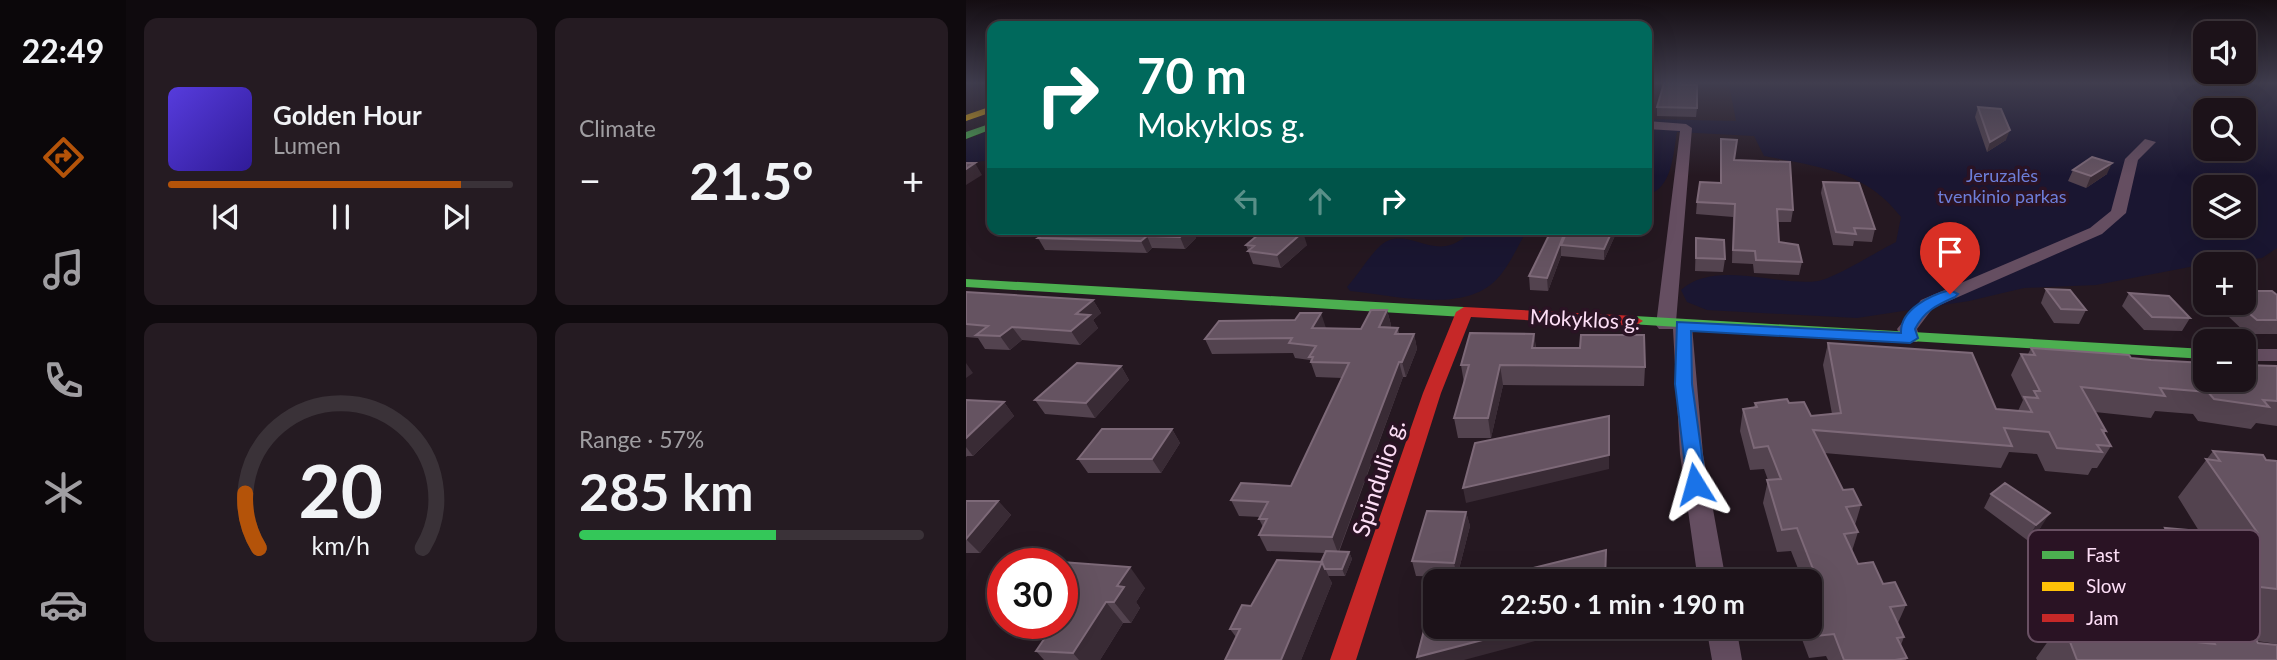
<!DOCTYPE html>
<meta charset="utf-8">
<style>
:root{--surface:#1c1219;--page:#251b22;--text:#f1f3f6;--muted:#a09ea2;--line:#3a3238;--accent:#b45309}
body{margin:0;font-family:Lato,sans-serif;background:var(--page);color:var(--text);height:100vh;display:flex;flex-direction:column;font-size:26px;white-space:nowrap}
*{box-sizing:border-box;margin:0}
p{font-size:23px;color:var(--muted)}
.icon{flex:none;width:38px;height:38px;fill:none;stroke:currentColor;stroke-width:2;stroke-linecap:round;stroke-linejoin:round}
.map{position:relative;flex:1;overflow:hidden}
.details{display:flex;flex-direction:column;gap:18px;padding:18px;background:#0f0a0e;width:840px}
.details>*{flex:none}
.top-card{position:absolute;left:21px;top:21px;width:665px;height:214px;border-radius:14px;box-shadow:0 7px 28px #0002,0 0 0 2px var(--line);background:#00695c;color:#fff;overflow:hidden}
.tools{position:absolute;left:1227px;top:21px;display:grid;gap:14px}
.tools a{display:grid;place-items:center;width:63px;height:63px;border-radius:14px;background:var(--surface);box-shadow:0 7px 28px #0002,0 0 0 2px var(--line);font-size:35px}
.speed{position:absolute;left:21px;top:548px;display:flex;gap:14px;font-size:35px;font-weight:700;text-align:center}
.speed>*{display:grid;place-content:center;width:91px;height:91px;border-radius:50%;background:var(--surface);box-shadow:0 7px 28px #0002,0 0 0 2px var(--line);line-height:1}
.speed .limit{border:10px solid #d22;background:#fff;color:#111}
.pin{position:absolute;display:grid;place-items:center;width:60px;height:60px;color:#fff;margin:-72px -30px;border-radius:50% 50% 50% 0;rotate:-45deg;box-shadow:0 0 7px #0007}
.pin .icon{rotate:45deg}
.me{position:absolute;width:77px;margin:-38px;rotate:352deg;stroke-linejoin:round;filter:drop-shadow(0 0 5px #0008)}
.turn{display:flex;align-items:center;gap:24px;height:147px;padding:0 35px;font-size:32px}
.turn .icon{width:91px;height:91px;stroke-width:2.5}
.turn b{display:block;font-size:49px;line-height:60px}
.lanes{display:flex;align-items:center;height:66px;padding:0 35px;background:#0003;justify-content:center;gap:35px;direction:ltr}
.lanes .off{opacity:.35}
.big{font-size:52px;font-weight:700;line-height:1.1}
.details .widget{flex:1;display:flex;flex-direction:column;justify-content:center;gap:10px;min-width:0;padding:0 24px;border-radius:14px;background:var(--page)}
.details .dial{align-items:center;gap:0}
.dial svg{height:182px;overflow:visible;fill:none;stroke:var(--line);stroke-width:7;stroke-linecap:round;text-anchor:middle}
.dial text{fill:var(--text);stroke:none}
.song{display:flex;align-items:center;gap:21px}
.cover{width:84px;height:84px;border-radius:10px;background:linear-gradient(135deg,hsl(250 70% 55%),hsl(250 70% 35%))}
.played{height:7px;border-radius:4px;background:linear-gradient(90deg,var(--accent) 85%,var(--line) 85%)}
.keys{display:flex;justify-content:space-around;direction:ltr}
.heat{display:flex;justify-content:space-between;align-items:center;font-size:38px;direction:ltr}
.charge{height:10px;border-radius:5px;background:linear-gradient(90deg,#34c759 57%,var(--line) 0)}
.details .tiles{flex:1;display:grid;gap:18px;grid-template-columns:repeat(2,1fr)}
.trip{position:absolute;left:457px;top:569px;width:399px;height:70px;border-radius:14px;background:var(--surface);box-shadow:0 7px 28px #0002,0 0 0 2px var(--line);font-weight:700;line-height:70px;text-align:center}
main{display:flex;flex:1;min-height:0}
.dock{display:flex;flex-direction:column;width:126px;justify-content:space-around;align-items:center;background:#0b070a;color:var(--muted)}
.dock .icon{width:49px;height:49px}
.dock .current{color:var(--accent)}
.dock b{font-size:32px;color:var(--text)}
.map>svg:first-child{display:block}
</style>
<main>
<nav class="dock">
<b>22:49</b>
<svg class="icon current" aria-label="directions" viewBox="0 0 24 24"><path d="M12 3l9 9-9 9-9-9zM9 14v-3h6M13 9l2 2-2 2"/></svg>
<svg class="icon" aria-label="music" viewBox="0 0 24 24"><path d="M9 18V5l10-2v13"/><circle cx="6" cy="18" r="3"/><circle cx="16" cy="16" r="3"/></svg>
<svg class="icon" aria-label="phone" viewBox="0 0 24 24"><path d="M5 4h4l2 5-3 2q2 4 5 5l2-3 5 2v4C11 20 4 13 5 4z"/></svg>
<svg class="icon" aria-label="climate" viewBox="0 0 24 24"><path d="M12 3v18M4 7l16 10M4 17L20 7"/></svg>
<svg class="icon" aria-label="car" viewBox="0 0 24 24"><path d="M5 17H2v-5l4-1 3-4h7l3 4 3 1v5h-3M9 17h6M6 11h13"/><circle cx="7" cy="17" r="2"/><circle cx="17" cy="17" r="2"/></svg>
</nav>
<section class="details">
<div class="tiles">
<div class="widget">
<div class="song"><i class="cover"></i><div><b>Golden Hour</b><p>Lumen</p></div></div>
<div class="played"></div>
<div class="keys"><svg class="icon" aria-label="previous" viewBox="0 0 24 24"><path d="M18 5L8 12l10 7zM5 5v14"/></svg><svg class="icon" aria-label="pause" viewBox="0 0 24 24"><path d="M8 5v14M16 5v14"/></svg><svg class="icon" aria-label="next" viewBox="0 0 24 24"><path d="M6 5l10 7-10 7zM19 5v14"/></svg></div>
</div>
<div class="widget"><p>Climate</p>
<div class="heat"><a>−</a><b class="big">21.5°</b><a>+</a></div>
</div>
<div class="widget dial"><svg viewBox="0 0 100 80">
<path d="M14 69A42 42 0 1 1 86 69"/>
<path d="M14 69A42 42 0 0 1 8 45" stroke="#b45309"/>
<text x="50" y="56" font-size="32" font-weight="700">20</text>
<text x="50" y="72" font-size="11">km/h</text>
</svg></div>
<div class="widget"><p>Range · 57%</p><b class="big">285 km</b><div class="charge"></div></div>
</div>
</section>
<div class="map">
<svg width="1311" height="660" viewBox="0 0 1311 660">
<rect width="100%" height="100%" fill="#251821"/>
<path fill="#1a1631" fill-rule="evenodd" d="M757 83H1311V248L1296 258 1239 264 1130 285 1058 288 1003 301 891 318 741 310 721 302 715 290C750 259 811 287 852 281 869 278 912 251 930 242L935 217C899 170 852 167 798 156L788 136 711 132C707 153 707 188 681 195V119L770 121 763 84ZM1239 110H1278V149H1239ZM1239 187H1278V226H1239Z
M26 130V160L0 163V140Z
M509 229H562C552 245 543 267 530 280 497 314 427 295 384 291L381 287C392 275 401 259 412 248 433 226 457 250 480 246 492 244 500 236 509 229Z"/>
<g fill="none" stroke-linecap="round" stroke-linejoin="round">
<path fill="#654e61" fill-rule="evenodd" d="M681 121 720 124 726 128 710 322H723L726 326 737 454 760 581H732L714 454 707 329H693L690 325 714 131 681 129Z
M1179 139 1190 142 1172 160 1160 213 1136 234 967 308 951 329 954 338 951 342H937L931 329 955 300 1124 228 1145 211 1159 159Z
M1278 349H1311V361H1278Z
M740 626H770L776 660H746Z"/>
<path fill="#4caf50" fill-rule="evenodd" d="M26 123V129L0 139V132Z
M0 279 498 307 506 312 498 317 0 287Z
M669 316 1239 349V359L664 324 661 321Z"/>
<path fill="#ffc107" fill-rule="evenodd" d="M26 106V112L0 121V115Z"/>
<path fill="#c62828" fill-rule="evenodd" d="M498 307 669 316 677 321 669 326 505 317 475 393 390 660H364L457 393 490 312Z"/>
</g>
<path fill="#53434f" fill-rule="evenodd" d="M716 85 731 108 730 117 691 116V107Z
M1012 107 1040 140 1021 152 1009 117Z
M755 139 769 160 827 210 825 222H812L813 242 836 262 833 275 788 273 787 264 766 263 767 217 730 214 731 202 754 183Z
M1107 170 1141 174 1120 188 1102 181Z
M857 182 909 229 906 242 888 241 887 246 867 245 855 193Z
M85 229 230 238 219 249 186 248 181 253 79 250 72 238Z
M586 229H652L638 260 595 256 582 291 564 290 563 276Z
M730 238 759 259 757 272 729 271Z
M280 245H341L315 268 287 264Z
M1080 289 1120 310 1113 324 1088 323 1075 303Z
M1278 291 1311 295V334H1281L1263 317 1267 311 1260 305 1261 303H1278Z
M0 292 127 300 135 313 127 320 132 328 114 345 56 340 44 350 19 349 12 338 0 337Z
M1163 293 1224 318 1216 331 1178 330 1156 306Z
M421 310 425 325 424 328H432L433 334H448L451 349 440 377H437L373 552H383L386 559 379 576H362L366 583 335 660H259L270 637 264 629 285 606 355 562 359 553 301 551 293 535 297 527 293 519 294 517 273 516 265 500 325 486 376 378 350 377 344 360 329 358 327 353 246 354 239 339 329 320 360 328 395 329Z
M568 334 570 348 679 367 678 386 537 385 525 438H492L488 418 498 383 495 365Z
M862 343 1030 409 1052 411 1057 400 1045 375 1055 354H1062L1065 348 1185 360 1311 366V426L1290 423 1285 429 1232 421 1227 414 1189 411 1185 418 1129 412 1140 431 1138 434 1145 446 1131 468H1126L1122 475 1079 471 1071 454 1043 452 1035 468 858 453 877 490 895 505 889 525 892 532 886 551 892 564 917 584 940 605 932 623 938 637 935 645 941 658 940 660H862L860 656 843 658 831 626H844V581H830L833 571 825 551 811 552 797 503 802 480 798 469 784 470 774 431 777 409 788 407 789 403H823L845 416 866 414 857 365Z
M155 366 163 380 129 418 79 414 69 400Z
M0 400 38 402 48 416 7 456H1L0 457Z
M206 429 214 443 195 473H122L112 459Z
M1247 451 1311 461V644L1291 641 1311 660H1071L1070 658 1106 608 1126 610 1135 599 1167 620 1185 622 1162 576 1199 528 1233 531 1212 497ZM1199 631H1203L1208 640 1204 639Z
M1025 494 1075 527 1061 540 1018 508Z
M0 501H32L45 515 14 553H0Z
M500 512 504 526 491 577 450 576 446 561Z
M96 564 179 588 170 602 174 608 165 623H157L134 660H78L70 651 86 628 81 623H96Z"/>
<path fill="#392b35" d="M1044 130 1040 140 1021 152 1024 142Z
M9 163 16 175 0 185V169Z
M1146 163 1141 174 1120 188 1125 176Z
M223 229H231L230 238 219 249 214 237Z
M600 229H604L595 245V256L582 291 581 278Z
M647 229H652L638 260V249Z
M337 232 341 245 315 268 311 255Z
M181 236 186 248 181 253 175 241Z
M127 300 135 313 127 320 132 328 114 345 105 331 110 314Z
M421 310 425 325 417 342 413 327Z
M355 313 360 328H346Z
M46 327 56 340 44 350 34 336Z
M448 334 451 349 440 377 436 362Z
M568 334 570 353 568 367 566 348Z
M433 362 437 377 372 553 366 537Z
M0 363 7 373 0 378Z
M534 365 537 385 525 438 522 418Z
M155 366 163 380 129 418 120 403Z
M38 402 48 416 7 456 0 447V438Z
M643 416V469L500 503 497 488Z
M206 429 214 443 195 473 186 459Z
M32 501 45 515 14 553 0 539Z
M500 512 504 526 491 577 488 563Z
M1084 513 1075 527 1061 540 1070 525Z
M383 552 386 559 379 576 376 569Z
M356 562 366 583 335 660H315Z
M164 567 179 588 170 602 174 608 165 623 148 602 151 586Z
M140 602 157 623 134 660H113L107 653Z
M570 626H625L498 660H452L451 657Z"/>
<path fill="#655361" stroke="#7d6978" stroke-width="2" d="M698 83H717L716 85H731V108L691 107Z
M1012 107 1035 109 1044 130 1024 142Z
M755 139 771 140 768 160 824 162 827 210 811 209 813 242 832 245 836 262 790 260 789 251 767 250 769 204 731 202 734 182 755 183Z
M1126 157 1146 163 1125 176 1107 170Z
M0 163H9L0 169Z
M857 182 893 183 909 229 888 228 890 234 870 232Z
M85 229H223L214 237 181 236 175 241 72 238Z
M299 229H315L337 232 311 255 282 251 288 246 280 245Z
M586 229H600L581 278 563 276Z
M602 229H647L638 249 595 245Z
M730 238 758 240 759 259 730 258Z
M1080 289 1104 290 1120 310 1095 309Z
M1278 291H1306L1311 295V320H1291L1272 304H1283L1278 299Z
M0 292 127 300 110 314 124 315 105 331 46 327 34 336 10 335 22 326 0 324Z
M1163 293 1203 296 1224 318 1186 317Z
M405 310H421L413 327 432 328 429 334H448L436 362H433L366 537 293 535 301 519H293L302 502 265 500 275 483 325 486 383 363 345 362 347 357H343L350 346 323 343 326 338 239 339 253 321 329 320 334 313H355L346 328 395 329Z
M504 333 568 334 566 348H614L615 335H678L679 367 534 365 522 418H488L503 365H495Z
M862 343 1006 353 1030 409 1066 412 1058 397 1072 398 1068 391H1074L1055 354 1069 355 1065 348 1163 355 1165 358 1185 360 1239 363V380H1278V365L1311 366V401L1297 400 1303 407 1248 399 1242 392 1194 388 1199 396 1115 387 1140 431 1136 430 1145 446 1131 445 1136 452 1091 448 1083 432 1038 428 1046 446 847 430 877 490 887 489 895 505 880 507 892 532 878 534 892 564 907 562 917 584 929 582 940 605 924 607 938 637 931 638 941 658 929 660H878L868 634 850 636 844 620V581H836L832 571 847 569 831 528 816 530 801 480 815 479 802 446 788 448 777 409 791 407 789 403 821 399 823 403 838 402 845 416 875 413Z
M111 363 155 366 120 403 69 400Z
M0 400 38 402 0 438Z
M643 416V455L497 488 509 443Z
M136 429H206L186 459H112Z
M1247 451 1297 455 1300 460 1311 461V589L1277 585 1293 610 1270 607 1292 643 1311 645V660H1111L1096 621 1112 623 1106 608 1140 612 1135 599 1159 602 1167 620 1195 623 1204 639 1249 644 1245 636 1262 638 1236 594 1221 593 1190 538 1205 539 1199 528 1290 536 1287 532H1291L1240 459 1254 461Z
M1039 483 1084 513 1070 525 1025 494Z
M0 501H32L0 539Z
M461 511 500 512 488 563 446 561Z
M640 550 639 581H514Z
M360 551 383 552 376 569H359L356 562H355Z
M311 560 356 562 315 660H259L274 629H264L276 605 285 606Z
M82 561 164 567 151 586 158 587 148 602H140L107 653 70 651 89 623H96V564H80Z
M468 592 469 626H570L451 657Z"/>
<linearGradient id="sky" x2="0" y2="1"><stop stop-color="#140d12"/><stop offset="0.47" stop-color="#403d4e"/><stop offset="1" stop-color="#403d4e" stop-opacity="0"/></linearGradient>
<rect width="1311" height="176" fill="url(#sky)"/>
<path fill="#1a73e8" stroke="#114b97" stroke-width="2" d="M984 290 992 294 989 297C971 305 958 311 949 329L952 338 944 343 725 331 726 384 740 484 737 490H722L709 384 711 322 935 333C934 309 965 295 984 290Z"/>
<g text-anchor="middle" stroke-width="7" stroke-linejoin="round" paint-order="stroke">
<g font-size="18" fill="#6d7ed9" stroke="#2a1324">
<text x="1036" y="182">Jeruzalės<tspan x="1036" dy="21">tvenkinio parkas</tspan></text>
</g>
<g font-size="21" fill="#fddef6" stroke="#2a1324">
<text transform="translate(619 320) rotate(3)" y="7">Mokyklos g.</text>
</g>
<g font-size="24" fill="#fddef6" stroke="#2a1324">
<text transform="translate(413 478) rotate(-72)" y="8">Spindulio g.</text>
</g>
</g>
<rect x="1062" y="530" width="232" height="112" rx="10" fill="#2a1324" stroke="#695063" stroke-width="2"/>
<rect x="1076" y="551" width="32" height="8" fill="#4caf50"/>
<rect x="1076" y="582" width="32" height="9" fill="#ffc107"/>
<rect x="1076" y="614" width="32" height="8" fill="#c62828"/>
<g font-size="19" fill="#fddef6">
<text x="1120" y="562">Fast</text>
<text x="1120" y="593">Slow</text>
<text x="1120" y="625">Jam</text>
</g>
</svg>
<div class="tools">
<a><svg class="icon" aria-label="sound" viewBox="0 0 24 24"><path d="M4 9h4l5-4v14l-5-4H4zM17 9q2 3 0 6"/></svg></a>
<a><svg class="icon" aria-label="search" viewBox="0 0 24 24"><circle cx="10" cy="10" r="6"/><path d="M15 15l6 6"/></svg></a>
<a><svg class="icon" aria-label="layers" viewBox="0 0 24 24"><path d="M12 4l9 5-9 5-9-5zM3 14l9 5 9-5"/></svg></a>
<a>+</a>
<a>−</a>
</div>
<div class="speed"><div class="limit">30</div></div>
<div class="pin" style="left:984px;top:294px;background:#d93025"><svg class="icon" aria-label="arrive" viewBox="0 0 24 24"><path d="M6 21V4h12l-3 4 3 4H6"/></svg></div>
<svg class="me" style="left:729px;top:484px" viewBox="-20 -20 40 40"><path d="M0-17L14 15 0 8-14 15z" fill="#1a73e8" stroke="#fff" stroke-width="4"/></svg>
<div class="trip">22:50 · 1 min · 190 m</div>
<div class="top-card">
<div class="turn"><svg class="icon" aria-label="right" viewBox="0 0 24 24"><path d="M7 20v-9h11M14 6l5 5-5 5"/></svg><div><b>70 m</b>Mokyklos g.</div></div>
<div class="lanes"><svg class="icon off" aria-label="left" viewBox="0 0 24 24"><path d="M17 20v-9H6M10 6l-5 5 5 5"/></svg><svg class="icon off" aria-label="ahead" viewBox="0 0 24 24"><path d="M12 20V5M6 11l6-6 6 6"/></svg><svg class="icon" aria-label="right" viewBox="0 0 24 24"><path d="M7 20v-9h11M14 6l5 5-5 5"/></svg></div>
</div>
</div>
</main>
